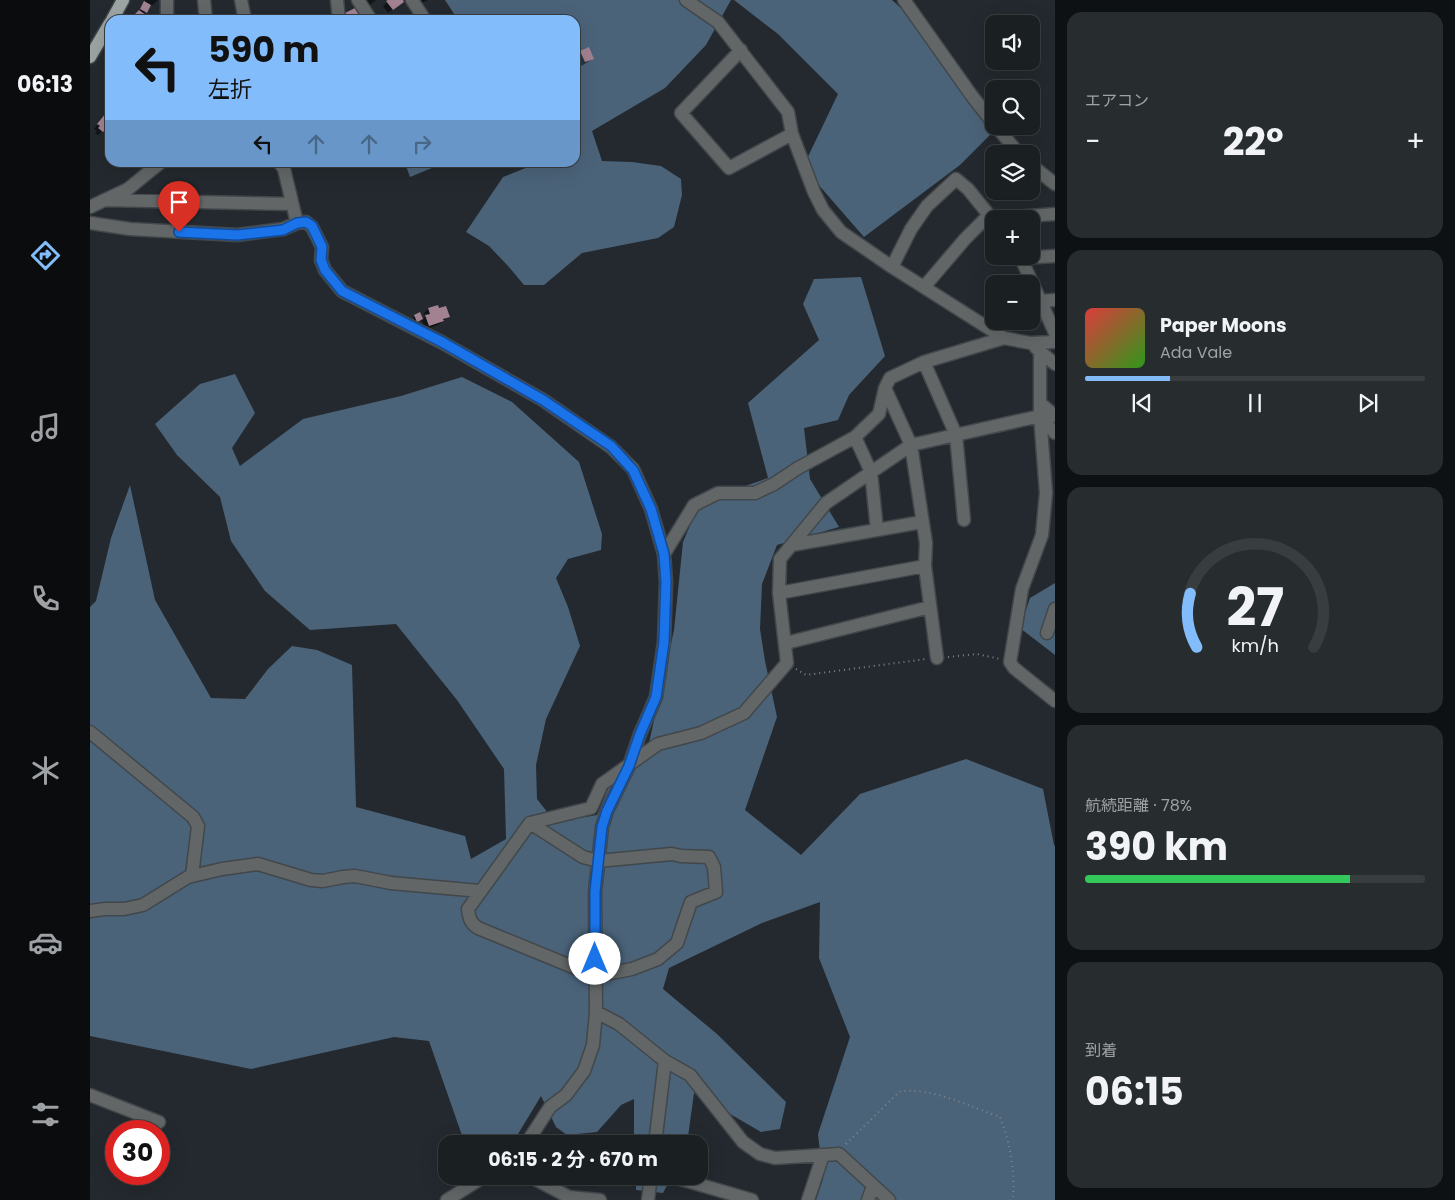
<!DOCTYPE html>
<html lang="ja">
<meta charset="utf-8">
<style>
:root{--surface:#1a1f22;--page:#272c2f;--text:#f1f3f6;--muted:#9fa2a5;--line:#383d40;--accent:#82bcfa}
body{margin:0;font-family:Poppins,"Noto Sans JP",sans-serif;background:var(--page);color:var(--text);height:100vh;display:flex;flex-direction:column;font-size:19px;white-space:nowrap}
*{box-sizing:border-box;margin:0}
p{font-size:16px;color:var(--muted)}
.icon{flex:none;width:28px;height:28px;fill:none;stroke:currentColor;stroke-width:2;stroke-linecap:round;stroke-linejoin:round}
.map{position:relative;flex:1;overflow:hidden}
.sheet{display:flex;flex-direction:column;gap:12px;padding:12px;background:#0e1113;width:400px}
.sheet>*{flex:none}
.banner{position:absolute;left:15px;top:15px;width:475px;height:152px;border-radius:15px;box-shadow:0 5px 20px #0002,0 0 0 1px var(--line);background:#82bcfa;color:#111;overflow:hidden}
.buttons{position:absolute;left:895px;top:15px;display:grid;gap:10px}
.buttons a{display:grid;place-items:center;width:55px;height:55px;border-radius:10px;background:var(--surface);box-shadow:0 5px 20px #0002,0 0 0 1px var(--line);font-size:25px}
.speed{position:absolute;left:15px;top:1120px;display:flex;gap:10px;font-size:25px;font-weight:700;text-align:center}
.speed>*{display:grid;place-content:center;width:65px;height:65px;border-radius:50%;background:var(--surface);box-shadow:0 5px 20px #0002,0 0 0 1px var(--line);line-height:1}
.speed .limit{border:8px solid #d22;background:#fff;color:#111}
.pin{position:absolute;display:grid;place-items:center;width:42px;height:42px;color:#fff;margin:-51px -21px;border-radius:50% 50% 50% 0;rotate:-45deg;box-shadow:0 0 5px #0007}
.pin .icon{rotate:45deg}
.me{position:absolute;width:55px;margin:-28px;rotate:0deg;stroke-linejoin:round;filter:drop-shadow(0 0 4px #0008)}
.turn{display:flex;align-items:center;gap:18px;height:105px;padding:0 20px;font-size:22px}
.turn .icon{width:65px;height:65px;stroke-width:2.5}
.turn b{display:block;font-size:35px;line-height:42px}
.lanes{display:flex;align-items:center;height:48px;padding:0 20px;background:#0003;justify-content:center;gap:25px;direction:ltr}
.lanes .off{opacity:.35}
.big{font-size:38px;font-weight:700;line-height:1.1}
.sheet .card{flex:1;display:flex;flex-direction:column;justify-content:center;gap:8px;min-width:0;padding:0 18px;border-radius:15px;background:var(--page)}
.sheet .dial{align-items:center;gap:0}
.dial svg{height:130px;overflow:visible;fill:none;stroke:var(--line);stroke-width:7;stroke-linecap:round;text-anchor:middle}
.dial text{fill:var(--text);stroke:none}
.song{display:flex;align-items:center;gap:15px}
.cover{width:60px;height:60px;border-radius:8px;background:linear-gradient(135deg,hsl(0 70% 55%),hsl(110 70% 35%))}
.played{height:5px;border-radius:2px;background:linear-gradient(90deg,var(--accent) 25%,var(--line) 25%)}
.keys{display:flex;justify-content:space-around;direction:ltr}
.heat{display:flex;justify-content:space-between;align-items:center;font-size:28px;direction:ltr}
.charge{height:8px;border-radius:4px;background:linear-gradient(90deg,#34c759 78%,var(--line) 0)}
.trip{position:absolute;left:348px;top:1135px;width:270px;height:50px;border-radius:15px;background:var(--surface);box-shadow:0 5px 20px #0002,0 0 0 1px var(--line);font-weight:700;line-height:50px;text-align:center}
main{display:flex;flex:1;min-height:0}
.tabs{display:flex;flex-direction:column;width:90px;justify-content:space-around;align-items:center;background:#0a0c0e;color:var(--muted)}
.tabs .icon{width:35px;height:35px}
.tabs .on{color:var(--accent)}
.tabs b{font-size:22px;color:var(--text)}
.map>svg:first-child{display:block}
</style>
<main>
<nav class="tabs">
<b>06:13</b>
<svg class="icon on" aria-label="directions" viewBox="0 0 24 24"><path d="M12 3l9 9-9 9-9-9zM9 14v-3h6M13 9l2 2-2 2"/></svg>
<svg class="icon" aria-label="music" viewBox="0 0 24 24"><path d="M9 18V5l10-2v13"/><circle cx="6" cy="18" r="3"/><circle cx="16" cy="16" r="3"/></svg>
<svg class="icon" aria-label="phone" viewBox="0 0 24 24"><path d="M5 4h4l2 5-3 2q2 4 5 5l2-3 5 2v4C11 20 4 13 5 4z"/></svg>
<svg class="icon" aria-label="climate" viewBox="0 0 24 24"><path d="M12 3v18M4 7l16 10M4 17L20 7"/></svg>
<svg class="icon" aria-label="car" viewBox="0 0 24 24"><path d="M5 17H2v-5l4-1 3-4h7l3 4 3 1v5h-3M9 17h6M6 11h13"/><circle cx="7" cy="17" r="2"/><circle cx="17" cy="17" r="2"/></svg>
<svg class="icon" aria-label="filters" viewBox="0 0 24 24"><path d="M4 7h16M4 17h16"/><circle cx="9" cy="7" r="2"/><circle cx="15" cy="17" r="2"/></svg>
</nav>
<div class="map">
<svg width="965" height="1200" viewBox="0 0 965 1200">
<rect width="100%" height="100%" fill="#23292e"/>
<path fill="#4b6379" d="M355 0H641L616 45 575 88 502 131 512 161 542 162 571 166 591 179 592 195 584 227 568 238 492 253 454 285H434L419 267 399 246 376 232 413 177 448 163 485 162V20H368Z
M644 0H802L812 9 902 133 870 165 774 237 713 167 748 94 688 34Z
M315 163H354L320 177Z
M771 277 795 356 759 395 748 420 714 428 720 479 749 527 687 545 672 584 670 629 675 661 687 717 655 810 711 855 770 794 876 759 953 789 964 845 965 846V1200H726L733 1179 728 1134 760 1037 729 958 730 902 672 923 579 968 573 989 627 1034 696 1102 690 1129 671 1132 604 1093 597 1144H544V1099L531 1105 507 1132 477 1135 466 1127 451 1096 422 1144H375L339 1041 304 1037 161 1069 0 1036V607L6 601 21 538 40 485 65 600 121 698 155 699 178 669 202 646 227 650 262 665 266 807 375 836 381 859 416 839 414 769 367 700 306 624 220 630 175 591 141 541 130 497 87 455 65 424 110 384 145 374 165 413 142 448 150 466 213 419 311 396 372 377 422 402 489 462 512 534 511 550 478 559 466 578 478 607 490 646 456 719 446 765 447 799 465 822 507 815 523 777 555 761 584 630 593 542 610 502 678 478 658 403 729 340 713 304 724 279Z
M965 583V655L930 628 940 598Z
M546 1176H582L573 1193 546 1190Z"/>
<path fill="#0007" d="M55 0H68L63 5H60L50 20 48 18 45 20 42 18 49 12 55 2Z
M273 0H286L276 8Z
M300 0H312L309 5 298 13 293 6Z
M330 0H338L332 3Z
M491 52 503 58 498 62 491 66 487 56Z
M20 118V124L8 135 5 133 7 131 4 129 12 119Z
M347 306 358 317 348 325 335 330 331 319 326 322 323 318 325 316 329 314 333 320 335 317 334 313 338 309Z"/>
<path fill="#a28291" d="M298 0H313L314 2 303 10 296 1Z
M54 1 61 5 57 13 50 9Z
M265 8 270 16 264 20H256L254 16 256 14 255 13Z
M49 10 56 15 53 19 50 17 49 20 43 16Z
M499 47 504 59 495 62 490 51Z
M16 113 20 116V126L13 132 8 128 10 126 7 124Z
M348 305 349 308 356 306 360 317 353 319 354 321 339 326 335 315 340 314 338 308Z
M330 312 333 319 327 322 324 315Z"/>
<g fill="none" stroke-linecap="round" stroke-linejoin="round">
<g stroke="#41474b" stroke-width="15">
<path id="minor" d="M114 0 116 20
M151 0 155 20
M247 0 249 20
M268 0 281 20
M322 0 335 20
M596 0 628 22 698 112 702 134 724 192 733 210 751 232 802 267 914 338 940 343 965 342
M814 0 882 96 904 124
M77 20V0
M651 50 591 113 639 168 702 134
M906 126 929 154
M189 162 194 169 207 223
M941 165 965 184
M14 200 202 204
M0 207 38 189 71 162
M0 223 40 229 147 235 193 229 207 223 216 222 222 227 232 247 231 260 235 270 252 291 353 343 453 400 521 447 543 469 561 509 574 554 576 582 574 642 566 697 550 734 539 766 517 811 512 827 505 892 506 1012 503 1045 494 1071 476 1095 460 1107 436 1144
M930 256 965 333
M931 258 965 256
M802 267 821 229 837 206 866 179 878 189 899 215 912 218 965 214
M834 287 875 239 899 215
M951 301 965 300
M946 348 965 364
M950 352V416L956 493 952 535 932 589 920 662 924 668 965 701
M834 362 866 435 874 520
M795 388 821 445 836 543 835 566 847 658
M950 403 965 416
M765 437 781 472 787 530
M702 545 832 522
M574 554 604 505 628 493H665L684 484 708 468 765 437 789 414 795 388 800 378 834 362 914 338
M689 593 835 566
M957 633 965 609
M696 643 840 607
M0 732 103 817 108 826 102 876
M440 823 501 808 512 784 568 744 611 733 654 713 697 663 689 593 690 559 736 503 821 445 950 416 965 433
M440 823 493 857 508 861 582 854 591 856 619 857 624 867 626 892 601 902 587 943 568 959 542 969 505 976 388 928C380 923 379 917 378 909Z
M0 911 15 909H34L53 905 98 877 132 869 168 864 221 880 233 881 253 877 265 876 301 883 390 891
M506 1012 529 1024 575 1061 600 1075 653 1142 670 1154 685 1158 749 1154 799 1200
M0 1095 69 1122
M565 1144 575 1061
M439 1176 479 1197 510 1200
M580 1176 662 1200
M357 1200 395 1176
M558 1200 561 1176
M718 1200 733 1155
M778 1200 783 1186"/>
</g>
<g stroke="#41474b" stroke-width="15">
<path id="major" d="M22 20 33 0
M0 57 20 23"/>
</g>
<path stroke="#808589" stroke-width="2" stroke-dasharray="1 4" stroke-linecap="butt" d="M858 657 887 654 910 659
M706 669 716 675 836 659
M756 1144 809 1092C836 1085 884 1108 910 1117 920 1142 925 1171 923 1197L920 1200"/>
<use href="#minor" stroke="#626666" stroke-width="12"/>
<use href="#major" stroke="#9ca5a4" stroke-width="12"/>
</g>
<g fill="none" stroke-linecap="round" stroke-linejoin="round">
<g stroke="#114b97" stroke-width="12">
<path id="route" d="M89 232 147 235 193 230 207 223 216 222 222 226 232 247 231 260 235 270 252 291 352 342 453 400 521 446 543 470 561 509 574 554 576 582 574 642 566 697 550 734 539 766 517 811 512 827 505 892V959"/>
</g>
<use href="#route" stroke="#1a73e8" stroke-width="9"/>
</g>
</svg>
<div class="buttons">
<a><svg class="icon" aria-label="sound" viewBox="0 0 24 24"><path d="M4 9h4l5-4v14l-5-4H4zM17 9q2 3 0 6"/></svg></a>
<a><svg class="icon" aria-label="search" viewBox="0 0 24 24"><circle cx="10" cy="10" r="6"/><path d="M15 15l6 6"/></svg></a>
<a><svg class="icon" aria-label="layers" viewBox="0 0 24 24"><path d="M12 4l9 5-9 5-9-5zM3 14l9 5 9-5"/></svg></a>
<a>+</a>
<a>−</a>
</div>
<div class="speed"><div class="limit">30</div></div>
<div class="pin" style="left:89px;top:232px;background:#d93025"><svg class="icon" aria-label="arrive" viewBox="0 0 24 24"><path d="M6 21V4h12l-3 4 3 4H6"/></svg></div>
<svg class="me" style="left:505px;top:959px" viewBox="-20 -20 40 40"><circle r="19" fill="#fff"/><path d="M0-13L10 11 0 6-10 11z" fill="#1a73e8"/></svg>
<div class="trip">06:15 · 2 分 · 670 m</div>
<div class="banner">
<div class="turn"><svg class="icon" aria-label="left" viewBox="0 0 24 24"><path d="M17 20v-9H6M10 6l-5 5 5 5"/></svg><div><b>590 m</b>左折</div></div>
<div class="lanes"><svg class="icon" aria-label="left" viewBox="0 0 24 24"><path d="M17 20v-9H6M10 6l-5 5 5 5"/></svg><svg class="icon off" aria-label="ahead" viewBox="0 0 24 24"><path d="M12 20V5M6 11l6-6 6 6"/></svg><svg class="icon off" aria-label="ahead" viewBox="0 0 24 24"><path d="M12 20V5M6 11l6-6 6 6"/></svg><svg class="icon off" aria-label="right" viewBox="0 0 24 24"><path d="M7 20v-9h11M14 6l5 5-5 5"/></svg></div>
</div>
</div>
<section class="sheet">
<div class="card"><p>エアコン</p>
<div class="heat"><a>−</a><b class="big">22°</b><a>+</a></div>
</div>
<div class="card">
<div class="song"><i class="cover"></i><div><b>Paper Moons</b><p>Ada Vale</p></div></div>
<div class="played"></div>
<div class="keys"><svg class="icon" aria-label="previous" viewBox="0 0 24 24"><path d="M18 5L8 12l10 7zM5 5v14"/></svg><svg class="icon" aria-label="pause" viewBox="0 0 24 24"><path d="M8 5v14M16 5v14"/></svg><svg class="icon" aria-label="next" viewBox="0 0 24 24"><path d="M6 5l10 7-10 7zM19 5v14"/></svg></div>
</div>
<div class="card dial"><svg viewBox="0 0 100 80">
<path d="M14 69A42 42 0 1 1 86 69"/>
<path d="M14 69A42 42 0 0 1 10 36" stroke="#82bcfa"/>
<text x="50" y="56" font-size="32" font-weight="700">27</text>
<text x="50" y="72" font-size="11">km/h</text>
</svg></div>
<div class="card"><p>航続距離 · 78%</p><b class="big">390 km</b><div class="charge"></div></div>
<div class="card"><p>到着</p><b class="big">06:15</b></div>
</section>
</main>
